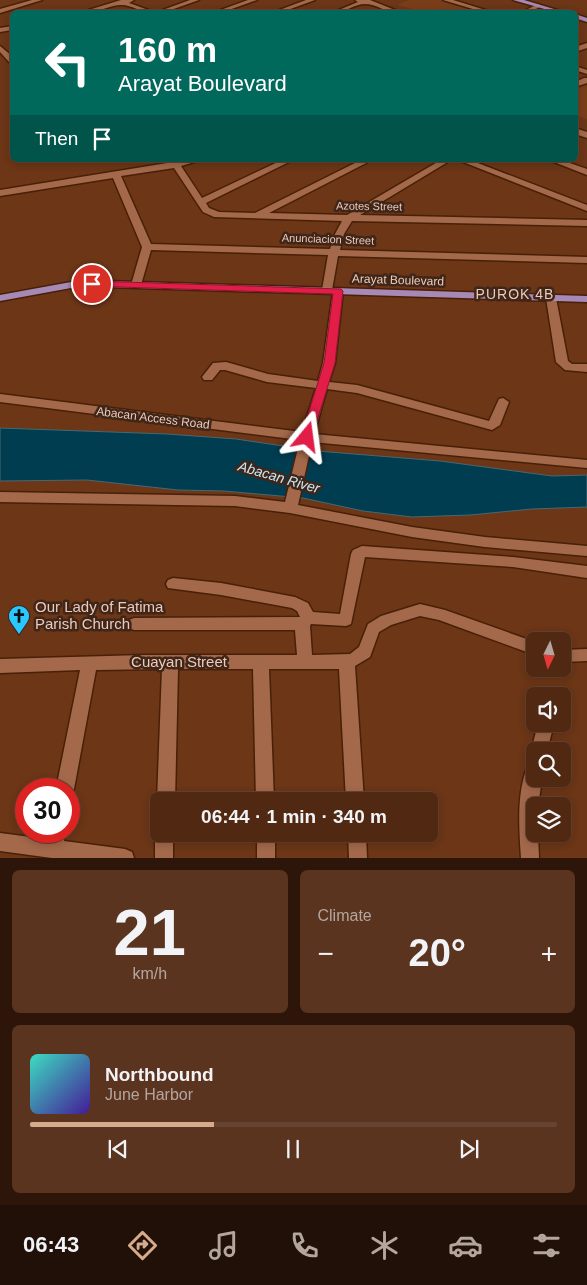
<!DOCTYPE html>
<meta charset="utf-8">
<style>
:root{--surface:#512811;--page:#5b341f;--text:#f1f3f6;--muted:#b4a69f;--line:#674431;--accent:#d6ab8b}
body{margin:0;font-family:Arial,sans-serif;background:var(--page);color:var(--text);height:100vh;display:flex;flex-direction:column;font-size:19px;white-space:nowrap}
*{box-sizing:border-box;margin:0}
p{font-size:16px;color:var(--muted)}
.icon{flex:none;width:28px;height:28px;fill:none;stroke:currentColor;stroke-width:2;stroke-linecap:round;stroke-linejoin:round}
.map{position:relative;height:858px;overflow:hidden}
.sheet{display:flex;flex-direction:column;gap:12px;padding:12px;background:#2d1609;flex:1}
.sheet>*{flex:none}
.hud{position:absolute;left:10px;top:10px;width:568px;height:152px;border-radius:8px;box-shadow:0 2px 8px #0003,0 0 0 1px var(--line);background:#00695c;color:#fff;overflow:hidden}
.needle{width:32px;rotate:185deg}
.buttons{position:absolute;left:526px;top:632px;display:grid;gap:10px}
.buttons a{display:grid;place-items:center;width:45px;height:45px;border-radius:8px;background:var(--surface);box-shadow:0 2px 8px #0003,0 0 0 1px var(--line);font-size:25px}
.speed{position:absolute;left:15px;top:778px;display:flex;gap:10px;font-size:25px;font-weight:700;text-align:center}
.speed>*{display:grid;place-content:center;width:65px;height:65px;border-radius:50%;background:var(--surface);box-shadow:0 2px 8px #0003,0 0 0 1px var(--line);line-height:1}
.speed .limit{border:8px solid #d22;background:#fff;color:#111}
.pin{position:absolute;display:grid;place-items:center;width:42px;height:42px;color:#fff;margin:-21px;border:2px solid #fff;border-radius:50%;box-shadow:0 1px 5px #0007}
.me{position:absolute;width:55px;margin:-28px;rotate:16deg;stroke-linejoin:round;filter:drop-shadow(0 0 4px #0008)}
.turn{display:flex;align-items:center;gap:18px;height:105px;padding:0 25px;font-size:22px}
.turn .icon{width:65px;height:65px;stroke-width:2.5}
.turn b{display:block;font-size:35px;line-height:42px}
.then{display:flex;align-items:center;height:48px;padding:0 25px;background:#0003;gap:10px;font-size:19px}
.big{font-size:38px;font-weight:700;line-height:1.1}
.sheet .tile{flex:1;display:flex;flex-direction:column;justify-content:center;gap:8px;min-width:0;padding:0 18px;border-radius:8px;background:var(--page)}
.sheet .dial{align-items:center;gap:0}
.dial b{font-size:65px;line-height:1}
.song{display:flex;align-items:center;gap:15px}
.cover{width:60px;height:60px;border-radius:8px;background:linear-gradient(135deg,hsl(170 70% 55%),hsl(260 70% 35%))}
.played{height:5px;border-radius:2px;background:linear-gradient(90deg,var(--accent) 35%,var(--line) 35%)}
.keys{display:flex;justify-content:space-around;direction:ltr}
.heat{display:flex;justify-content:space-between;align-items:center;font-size:28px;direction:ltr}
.sheet .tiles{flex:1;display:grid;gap:12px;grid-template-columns:1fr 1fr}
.tile:last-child{grid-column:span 2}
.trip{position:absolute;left:150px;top:792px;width:288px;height:50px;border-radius:8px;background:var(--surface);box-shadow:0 2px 8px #0003,0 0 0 1px var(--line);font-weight:700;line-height:50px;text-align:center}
.dock{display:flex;height:80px;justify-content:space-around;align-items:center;background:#201007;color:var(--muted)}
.dock .icon{width:35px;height:35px}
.dock .current{color:var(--accent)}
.dock b{font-size:22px;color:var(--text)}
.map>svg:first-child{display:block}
</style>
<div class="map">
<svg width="587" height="858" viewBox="0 0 587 858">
<rect width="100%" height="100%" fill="#6c3617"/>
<path fill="#7a3d19" d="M409 0H443L486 12H423L397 5Z
M584 86 587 87V119L575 115V91Z"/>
<path fill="#003d51" stroke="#476871" d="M0 428 167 434 236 439 317 451 440 461 552 476 587 475V507L532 509 470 515 412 517 363 511 303 498 224 491 178 490 87 480 0 481Z"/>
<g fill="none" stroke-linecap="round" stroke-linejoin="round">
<g stroke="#482008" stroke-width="3">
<path id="minor" d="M32 0H42L0 13V9Z
M121 0H134L129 3 154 12C142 14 132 4 120 5 107 6 95 14 82 12Z
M190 0H199L165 12H157Z
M248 0H257L223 12H215Z
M306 0H315L282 12H274Z
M355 0H370L400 12C388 14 377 4 365 4 354 4 345 13 334 12L358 2Z
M443 0H453L492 12H483Z
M538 4 541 6 540 7 529 12H522Z
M12 26V30L0 32V28Z
M587 43V48L575 52V47Z
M0 46 12 56V62H9L0 52Z
M575 66 587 70V74L575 70Z
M584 78H587V83L575 87V82Z
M575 128 587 132V138L575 134Z
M186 160H201L181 166 202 198 282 160H293L206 203 209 208 219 212 255 213 361 160H372L269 213 347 215 441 160H451L360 215 587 220V226L352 221 344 234 340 250 587 257V263L338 256 332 290 327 293 322 290 328 255 151 250 141 285 136 288 131 285 142 247 113 178 0 196V190ZM174 168 203 212 214 217 342 221 335 234 330 249 151 244 121 176Z
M458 160H470L587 205V211Z
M549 160H561L587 169V175Z
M338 288 343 291 335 363 329 382 357 385 489 421 499 399 503 398 509 402 500 425 492 430 357 393 327 389 314 434 587 460V468L312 442 298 505 412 527 485 537 587 546V556L485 547 412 537 290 513 235 506 0 502V492L235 496 285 502 300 440 0 402V394L302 432 316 388 267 382 225 370H220L212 380H204L202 377 213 363 226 362 268 374 318 381 323 363 333 291Z
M551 295 556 298 568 361 572 364H587V372L565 370 556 362 546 298Z
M362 546 513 557 587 566V578L513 567 365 557 351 624 346 626 311 624 310 626 312 655 350 654 359 647 368 624 381 616 420 604 445 610 535 642V655L439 620 420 616 391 625 379 632 370 657 355 666 364 801H346L339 669H269L274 801H256L253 669H178L175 801H159V805L157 801 162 669 96 670 74 789 69 796V789H56L80 670 0 673V659L144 655H297L295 630H134L129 628 126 624 129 620 134 618 300 617 297 611 292 608 221 595 168 588 166 584 168 580 173 578 221 583 295 597 308 603 313 612 340 614 351 554 353 550Z
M587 649V661L562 662V650Z
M538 724H554L547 751H535V757L531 751Z
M535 761V779H542L538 806H535V834H538L539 858H521C519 828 516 791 529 763Z
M159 827V834H173V858H155V834Z
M48 831H66L64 841 125 849 132 852 134 858H52L0 851V833L46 839Z
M257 834H275V858H257Z
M348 834H366L367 858H349Z"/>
</g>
<g stroke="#482008" stroke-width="3">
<path id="major" d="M513 0H524L564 12H555Z
M575 14 587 18V22L575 18Z
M106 281 587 296V302L106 287 71 288 0 301V295L71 282Z"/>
</g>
<use href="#minor" fill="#a4694b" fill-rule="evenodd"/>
<use href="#major" fill="#a789b5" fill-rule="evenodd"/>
</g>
<path fill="#e11d48" stroke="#92132f" d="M92 281 341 289 343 291 335 363 311 440 307 441 301 437 324 363 333 294 88 286 87 284Z"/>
<defs>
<g id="church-pin" transform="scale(1.125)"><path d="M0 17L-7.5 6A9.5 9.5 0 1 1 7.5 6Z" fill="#29c8ff" stroke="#3f2619"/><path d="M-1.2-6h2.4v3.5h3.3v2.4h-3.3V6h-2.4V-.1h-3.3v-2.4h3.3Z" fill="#111"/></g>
</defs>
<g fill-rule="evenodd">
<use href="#church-pin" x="19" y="616"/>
</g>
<g text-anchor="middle" stroke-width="5" stroke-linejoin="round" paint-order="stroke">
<g font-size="11" fill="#eccbbb" stroke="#3f2619">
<text transform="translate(369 206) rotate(1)" y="4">Azotes Street</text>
<text transform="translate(328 239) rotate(2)" y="4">Anunciacion Street</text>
</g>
<g font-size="12" fill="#eccbbb" stroke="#3f2619">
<text transform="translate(398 280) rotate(2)" y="4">Arayat Boulevard</text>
<text transform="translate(153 418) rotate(7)" y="4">Abacan Access Road</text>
</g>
<g font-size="14" letter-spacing="1" fill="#eccbbb" stroke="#3f2619">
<text x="515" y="299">PUROK 4B</text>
</g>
<g font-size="14" font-style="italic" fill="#c8e7f6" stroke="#3f2619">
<text transform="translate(279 477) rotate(16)" y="5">Abacan River</text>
</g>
<g font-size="15" fill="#eccbbb" stroke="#3f2619" text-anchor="start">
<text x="35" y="612">Our Lady of Fatima<tspan x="35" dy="17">Parish Church</tspan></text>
</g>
<g font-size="15" fill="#eccbbb" stroke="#3f2619">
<text x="179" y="667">Cuayan Street</text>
</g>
</g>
</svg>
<div class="buttons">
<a><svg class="needle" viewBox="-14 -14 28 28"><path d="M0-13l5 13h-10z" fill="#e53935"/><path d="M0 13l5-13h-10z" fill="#b4a69f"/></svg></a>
<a><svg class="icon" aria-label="sound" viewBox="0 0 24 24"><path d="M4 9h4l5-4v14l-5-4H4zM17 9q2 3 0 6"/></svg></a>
<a><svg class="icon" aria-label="search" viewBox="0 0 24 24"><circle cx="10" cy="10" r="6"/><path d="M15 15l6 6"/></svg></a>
<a><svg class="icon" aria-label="layers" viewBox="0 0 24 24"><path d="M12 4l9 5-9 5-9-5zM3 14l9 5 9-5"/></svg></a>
</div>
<div class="speed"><div class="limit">30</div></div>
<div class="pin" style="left:92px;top:284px;background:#d93025"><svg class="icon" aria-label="arrive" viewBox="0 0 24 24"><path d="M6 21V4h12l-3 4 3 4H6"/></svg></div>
<svg class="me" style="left:307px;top:437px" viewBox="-20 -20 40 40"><path d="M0-17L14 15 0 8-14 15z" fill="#e11d48" stroke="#fff" stroke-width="4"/></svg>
<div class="trip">06:44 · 1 min · 340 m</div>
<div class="hud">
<div class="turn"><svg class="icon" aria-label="left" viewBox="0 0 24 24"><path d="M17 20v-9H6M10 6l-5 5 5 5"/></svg><div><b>160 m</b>Arayat Boulevard</div></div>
<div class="then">Then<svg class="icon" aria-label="arrive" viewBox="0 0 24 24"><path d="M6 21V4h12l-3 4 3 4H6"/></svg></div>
</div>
</div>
<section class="sheet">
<div class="tiles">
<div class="tile dial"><b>21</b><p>km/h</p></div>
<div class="tile"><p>Climate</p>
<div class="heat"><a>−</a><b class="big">20°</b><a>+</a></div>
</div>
<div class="tile">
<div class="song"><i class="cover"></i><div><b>Northbound</b><p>June Harbor</p></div></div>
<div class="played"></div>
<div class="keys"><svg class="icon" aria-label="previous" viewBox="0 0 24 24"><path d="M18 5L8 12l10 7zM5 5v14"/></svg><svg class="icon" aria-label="pause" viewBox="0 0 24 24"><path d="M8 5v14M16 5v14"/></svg><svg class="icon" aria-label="next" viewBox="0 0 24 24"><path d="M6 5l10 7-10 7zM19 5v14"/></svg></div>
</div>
</div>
</section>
<nav class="dock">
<b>06:43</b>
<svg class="icon current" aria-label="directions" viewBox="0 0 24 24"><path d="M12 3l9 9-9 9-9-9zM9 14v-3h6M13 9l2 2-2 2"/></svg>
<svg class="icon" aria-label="music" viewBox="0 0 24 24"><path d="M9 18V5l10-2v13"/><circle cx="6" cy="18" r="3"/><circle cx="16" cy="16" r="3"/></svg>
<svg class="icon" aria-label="phone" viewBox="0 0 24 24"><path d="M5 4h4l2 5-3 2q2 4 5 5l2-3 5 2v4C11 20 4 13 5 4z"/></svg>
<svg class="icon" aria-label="climate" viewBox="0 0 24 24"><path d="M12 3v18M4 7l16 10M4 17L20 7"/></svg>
<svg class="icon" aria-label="car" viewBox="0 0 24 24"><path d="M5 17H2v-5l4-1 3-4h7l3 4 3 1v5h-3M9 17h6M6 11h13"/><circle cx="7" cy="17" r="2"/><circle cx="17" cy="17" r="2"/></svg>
<svg class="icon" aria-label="filters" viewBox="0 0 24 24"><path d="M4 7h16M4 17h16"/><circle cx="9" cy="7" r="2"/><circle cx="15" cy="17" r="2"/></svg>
</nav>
